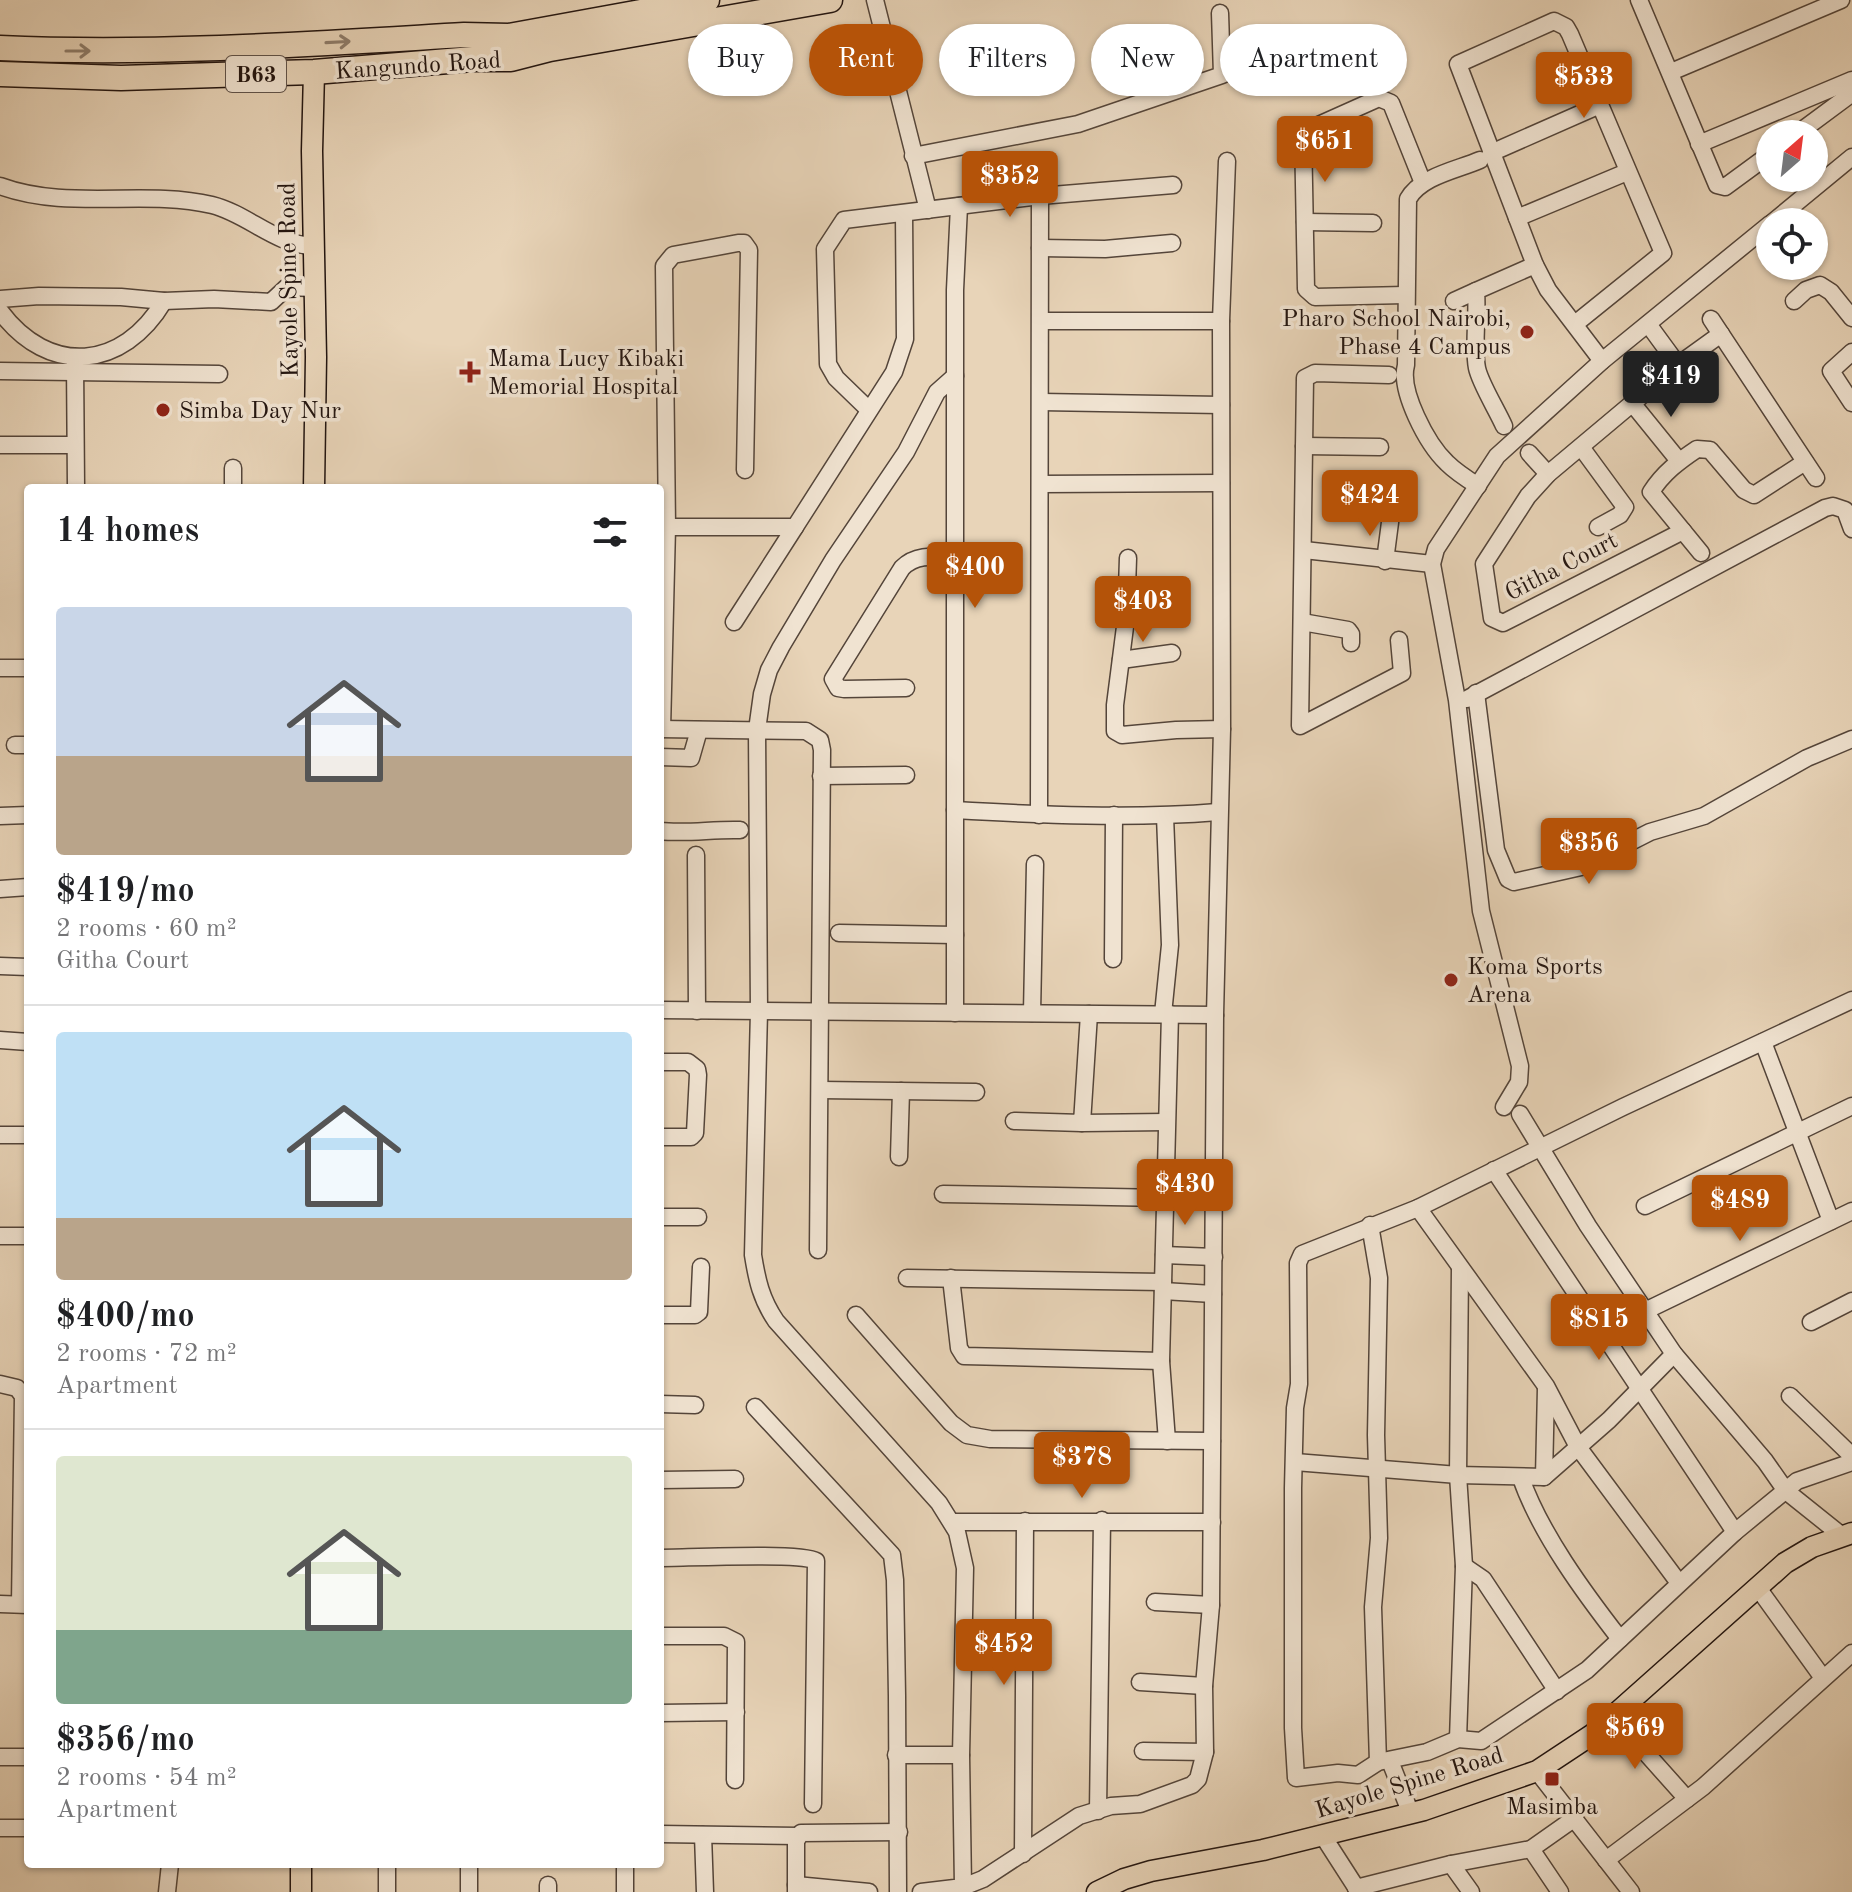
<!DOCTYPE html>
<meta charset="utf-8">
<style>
body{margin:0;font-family:"Old Standard TT",serif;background:#f2f2f2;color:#202124;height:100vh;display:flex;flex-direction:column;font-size:30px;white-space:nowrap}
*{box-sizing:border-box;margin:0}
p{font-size:26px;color:#757577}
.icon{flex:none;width:44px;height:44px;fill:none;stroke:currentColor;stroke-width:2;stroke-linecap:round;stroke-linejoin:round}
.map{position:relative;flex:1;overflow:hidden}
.drawer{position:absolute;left:24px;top:484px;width:640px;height:1384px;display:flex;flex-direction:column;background:#fff;border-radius:8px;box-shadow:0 2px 6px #0004}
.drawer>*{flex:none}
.hud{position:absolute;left:688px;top:24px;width:760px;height:72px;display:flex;gap:16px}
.needle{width:52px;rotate:28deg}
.fabs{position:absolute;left:1756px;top:120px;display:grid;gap:16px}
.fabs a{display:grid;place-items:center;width:72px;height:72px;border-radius:50%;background:#fff;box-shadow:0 2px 6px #0004;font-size:40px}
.price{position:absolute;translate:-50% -68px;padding:0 18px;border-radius:8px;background:#b45309;color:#fff;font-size:26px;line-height:52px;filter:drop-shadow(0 2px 4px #0008)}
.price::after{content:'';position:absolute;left:50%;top:48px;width:24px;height:18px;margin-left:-12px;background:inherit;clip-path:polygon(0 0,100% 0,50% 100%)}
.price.selected{background:#222;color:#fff}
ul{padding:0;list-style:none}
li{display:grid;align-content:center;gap:16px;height:424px;padding:0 32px}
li+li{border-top:2px solid #e0e0e0}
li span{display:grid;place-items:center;height:248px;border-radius:8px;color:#555}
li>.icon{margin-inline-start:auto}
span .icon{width:144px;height:144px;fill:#fffc;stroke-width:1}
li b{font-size:34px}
h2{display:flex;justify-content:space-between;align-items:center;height:96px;padding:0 32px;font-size:34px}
.pill{padding:0 28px;border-radius:36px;background:#fff;box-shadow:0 2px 6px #0004;font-size:28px;line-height:72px}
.pill.selected{background:#b45309;color:#fff}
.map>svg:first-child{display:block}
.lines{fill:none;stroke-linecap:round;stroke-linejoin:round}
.minor-casing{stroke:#54453a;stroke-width:19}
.major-casing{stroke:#231510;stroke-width:23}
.highway-casing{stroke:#231510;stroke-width:27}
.minor{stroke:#f0e3d1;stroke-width:16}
.major{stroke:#e8d4b8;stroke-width:20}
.highway{stroke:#e8d4b8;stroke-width:24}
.oneway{stroke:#8f7e6c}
.poi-dot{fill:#8f2418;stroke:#f0e3d1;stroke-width:3}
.labels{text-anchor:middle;stroke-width:7;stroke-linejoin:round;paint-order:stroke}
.shield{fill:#f0e3d1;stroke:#60534a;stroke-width:2}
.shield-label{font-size:22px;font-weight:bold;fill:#231510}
.street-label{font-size:24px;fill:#231510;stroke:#f0e3d1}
.poi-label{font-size:24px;fill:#231510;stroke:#f0e3d1;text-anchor:start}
</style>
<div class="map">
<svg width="1852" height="1892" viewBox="0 0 1852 1892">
<rect width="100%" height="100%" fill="#e8d4b8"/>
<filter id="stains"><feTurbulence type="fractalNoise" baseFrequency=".0025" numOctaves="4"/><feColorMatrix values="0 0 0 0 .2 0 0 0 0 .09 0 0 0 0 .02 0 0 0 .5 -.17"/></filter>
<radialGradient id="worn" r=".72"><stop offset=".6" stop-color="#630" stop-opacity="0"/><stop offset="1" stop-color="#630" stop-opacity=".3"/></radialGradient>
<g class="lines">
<!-- minor casing -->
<g class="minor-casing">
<g id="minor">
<path d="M 875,0 L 928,210"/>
<path d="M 1639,0 L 1717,185 L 1725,187 L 1770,154"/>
<path d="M 1671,72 L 1841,0"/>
<path d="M 1797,134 L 1847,97 L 1852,90"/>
<path d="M 1699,144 L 1852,80"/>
<path d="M 1491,153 L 1600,105"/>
<path d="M 913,156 L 1078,124 L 1222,75 L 1220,13"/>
<path d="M 0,186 C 68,211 143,189 212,205 C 248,214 275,245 313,246"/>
<path d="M 1517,218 L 1627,172"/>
<path d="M 1305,222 L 1373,223"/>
<path d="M 1773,222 L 1852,157"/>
<path d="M 1040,248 L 1105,249 L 1172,243"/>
<path d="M 1405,295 L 1315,297 L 1306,289 L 1303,132 L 1379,98 L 1391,103 L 1423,183"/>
<path d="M 0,299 L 39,296 L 121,297 L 164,301 L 214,299 L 271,302 L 287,287 L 313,288"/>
<path d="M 1454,301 L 1476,291"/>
<path d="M 1794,301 L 1806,290 L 1820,285 L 1831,292 L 1852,318"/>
<path d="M 0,311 C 49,377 123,370 164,301"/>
<path d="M 1711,319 L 1816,478"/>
<path d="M 1041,321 L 1221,321"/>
<path d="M 1575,324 L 1663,253 L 1570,34 L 1566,27 L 1554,21 L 1458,64 L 1535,265 L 1548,290 L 1602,361"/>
<path d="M 1648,324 L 1678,365"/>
<path d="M 1852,352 L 1831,371 L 1852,403"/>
<path d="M 75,362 L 76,488"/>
<path d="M 0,371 L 219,374"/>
<path d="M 1389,375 L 1315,373 L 1305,378 L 1300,726 L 1402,673 L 1399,640"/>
<path d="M 1041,402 L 1221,405"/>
<path d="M 1632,403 L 1679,461"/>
<path d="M 869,410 L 836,378 L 828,364 L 825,249 L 844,220 L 1040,196 L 1173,185"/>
<path d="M 1504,426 C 1497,410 1480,383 1477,368 C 1473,349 1478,315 1476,291 L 1535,265"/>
<path d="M 0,445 L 75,445"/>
<path d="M 1304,446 L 1380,447"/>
<path d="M 1581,447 L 1625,507 L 1620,515 L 1598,527"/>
<path d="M 1529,453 L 1548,474"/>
<path d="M 233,468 L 233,488"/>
<path d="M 1041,484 L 1221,483"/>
<path d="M 1478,486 C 1467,479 1456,472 1447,463 C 1427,444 1399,391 1406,365 L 1408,199 C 1421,176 1457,170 1480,160"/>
<path d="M 667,527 L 795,527 L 894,372 L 905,339 L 904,214"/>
<path d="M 1683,531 L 1503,623 L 1492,618 L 1484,564 L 1528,496 L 1548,474 L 1678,365 L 1721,334"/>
<path d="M 1304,550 L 1432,564"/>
<path d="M 1701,553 L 1651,492 C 1663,473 1679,461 1697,449 L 1710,450 L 1744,490 L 1754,495 L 1805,462"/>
<path d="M 1128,558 L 1126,619 L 1115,705 L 1115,731 L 1122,735 L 1176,730 L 1222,729"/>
<path d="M 1385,561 L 1392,507"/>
<path d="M 734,622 L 795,527"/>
<path d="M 1302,622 L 1348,630 L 1351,634 L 1351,643"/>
<path d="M 1121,660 L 1172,653"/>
<path d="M 0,668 L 28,668"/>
<path d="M 906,688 L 844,689 L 838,688 L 833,679 L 902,568 C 917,553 936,557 956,558"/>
<path d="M 1476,693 L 1496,850 L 1508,879 L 1514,882 L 1581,867 L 1650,832 L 1704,816 L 1807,758 L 1852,739"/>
<path d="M 1467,699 L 1825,508 L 1833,506 L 1845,510 L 1852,529"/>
<path d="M 660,729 L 806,731 L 820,740 L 822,750 L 818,1250"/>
<path d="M 662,729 L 667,527 L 664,266 L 673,255 L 738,243 L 744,243 L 749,250 L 745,470"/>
<path d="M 15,745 L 28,745"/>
<path d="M 660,757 L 691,758 L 699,730"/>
<path d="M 821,776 L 906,775"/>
<path d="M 955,810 C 1043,815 1131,819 1218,812"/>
<path d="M 1039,815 L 1040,196"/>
<path d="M 0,816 L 28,815"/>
<path d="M 660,831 C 687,834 713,829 740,830"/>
<path d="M 696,855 L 697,1011"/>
<path d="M 0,889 L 28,887"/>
<path d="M 839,933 L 955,935"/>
<path d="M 1113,959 L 1114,815"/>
<path d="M 0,966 L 28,967"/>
<path d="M 1852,1000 L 1623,1107 L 1418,1208 L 1302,1254 L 1298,1263 L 1299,1384 L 1295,1408 L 1293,1488 L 1293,1728 L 1296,1778 L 1338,1773 L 1358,1775 L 1378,1762 L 1427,1752 L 1458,1739 L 1481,1741 L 1587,1670 L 1735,1532 L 1797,1481 L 1852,1462"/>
<path d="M 660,1010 L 1215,1015"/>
<path d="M 955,1013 L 955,290 L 959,206"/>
<path d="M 1032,1013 L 1035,864"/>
<path d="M 1163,1014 L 1170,945 L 1165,816"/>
<path d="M 0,1040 L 28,1042"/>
<path d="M 1763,1042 L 1831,1221"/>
<path d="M 660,1062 L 688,1062 L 697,1069 L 698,1075 L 695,1133 L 691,1137 L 660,1137"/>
<path d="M 820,1090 L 976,1092"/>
<path d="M 1504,1107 L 1519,1082 L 1520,1066 L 1481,911 L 1457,700 L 1432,564 L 1436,549 L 1497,456 L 1602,361 L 1770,224"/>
<path d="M 1520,1114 L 1588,1226 L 1674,1354 L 1765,1461 L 1786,1491 L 1841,1535"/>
<path d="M 1014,1121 L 1082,1123 L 1089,1014"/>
<path d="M 1082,1123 L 1166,1122"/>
<path d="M 0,1135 L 28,1135"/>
<path d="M 899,1157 L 901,1091"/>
<path d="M 1494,1170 L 1735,1532"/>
<path d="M 943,1194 L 1165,1198"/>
<path d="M 1645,1206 L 1852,1106"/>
<path d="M 1418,1208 L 1546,1386 L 1578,1447 L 1679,1583"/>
<path d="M 660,1217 L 698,1217"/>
<path d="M 1370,1225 L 1379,1278 L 1376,1435 L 1379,1538 L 1373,1607 L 1378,1762"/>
<path d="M 0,1236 L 28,1236"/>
<path d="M 1164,1255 L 1214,1257"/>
<path d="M 907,1278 L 1163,1282"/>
<path d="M 951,1278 L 959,1348 L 964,1356 L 1161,1361"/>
<path d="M 1163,1291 L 1213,1294"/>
<path d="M 1645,1311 L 1852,1211"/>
<path d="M 660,1315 L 695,1315 L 699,1312 L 701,1267"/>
<path d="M 856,1315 L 951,1423 L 967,1435 L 990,1439 L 1212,1441"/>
<path d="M 1811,1322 L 1852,1301"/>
<path d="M 0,1384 L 17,1388 L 23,1396 L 20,1604"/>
<path d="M 1790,1396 L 1852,1456"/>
<path d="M 660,1404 L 695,1405"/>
<path d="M 755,1407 L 892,1555 L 895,1580 L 897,1696 L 898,1892"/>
<path d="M 1167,1441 L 1161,1361 L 1170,1014"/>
<path d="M 1295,1462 L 1458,1475 L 1544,1477 L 1609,1420 L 1674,1354"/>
<path d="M 1544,1477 L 1546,1388"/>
<path d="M 1521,1478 C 1540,1533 1585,1594 1620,1639"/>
<path d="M 660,1480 L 735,1479"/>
<path d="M 952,1522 L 1212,1522"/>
<path d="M 660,1558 C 686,1558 801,1552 816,1561 L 813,1804"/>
<path d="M 1464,1566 L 1483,1579 L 1557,1691"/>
<path d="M 1758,1588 L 1823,1678"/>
<path d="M 1155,1602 L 1211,1605"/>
<path d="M 0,1604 L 28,1605"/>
<path d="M 660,1636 L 724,1636 L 736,1642 L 735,1780"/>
<path d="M 1140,1682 L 1204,1686"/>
<path d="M 660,1713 L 736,1712"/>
<path d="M 1613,1716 L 1687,1799"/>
<path d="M 1458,1739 L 1464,1566 L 1458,1475 L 1460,1268"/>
<path d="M 1143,1751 L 1205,1752"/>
<path d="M 896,1755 L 961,1755"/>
<path d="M 0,1757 L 28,1757"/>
<path d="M 1390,1761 L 1411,1814"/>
<path d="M 1537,1771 L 1631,1892"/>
<path d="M 1098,1811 L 1102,1520"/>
<path d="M 0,1828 L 28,1828"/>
<path d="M 660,1834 L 798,1836"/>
<path d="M 703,1835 L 705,1892"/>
<path d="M 1323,1836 L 1359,1892"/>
<path d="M 1531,1849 L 1560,1892"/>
<path d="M 1023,1854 L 1025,1521"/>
<path d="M 1606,1860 L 1703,1787 L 1852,1653"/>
<path d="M 387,1864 L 387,1892"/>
<path d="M 1451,1864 L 1471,1892"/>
<path d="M 796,1885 L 869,1892"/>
<path d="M 1356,1888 L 1451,1864 L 1531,1849 L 1575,1818"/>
<path d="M 167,1892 L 170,1864"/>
<path d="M 469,1892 L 469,1864"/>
<path d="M 548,1892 L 548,1885"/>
<path d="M 625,1892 L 625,1864"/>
<path d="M 796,1892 L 796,1841 L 801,1833 L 899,1832"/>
<path d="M 921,1892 L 963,1887 L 961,1755 L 965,1568 L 957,1532 L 939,1503 L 776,1321 C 761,1299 757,1280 753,1255 L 759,1011 L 757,730 L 762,694 L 769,670 L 781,647 L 833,560 L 906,452 L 937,392 L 955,376"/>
<path d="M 964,1892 L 963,1887 L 983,1879 L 1079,1816 L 1111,1806 L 1140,1804 L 1192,1785 L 1198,1779 L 1205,1752 L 1204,1686 L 1211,1605 L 1215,1015 L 1222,729 L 1221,321 L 1227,161"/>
</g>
</g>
<!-- major casing -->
<g class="major-casing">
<g id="major">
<path d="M 314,488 L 316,357 L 312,151 L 314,72"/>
<path d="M 301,1892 L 301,1864"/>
<path d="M 1097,1892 L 1124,1879 L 1151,1871 L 1263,1850 L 1424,1810 L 1537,1771 L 1593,1734 L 1785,1563 L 1812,1547 L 1852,1533"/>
</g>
</g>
<!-- highway casing -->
<g class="highway-casing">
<g id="highway">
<path d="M 0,48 C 155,55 310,44 464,35 L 509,36 L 707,0"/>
<path d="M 0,74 L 121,78 L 314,72 L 473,59 L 511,59 L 550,49 L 830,0"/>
</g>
</g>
<!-- minor -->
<use href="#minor" class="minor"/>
<!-- major -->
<use href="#major" class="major"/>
<!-- highway -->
<use href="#highway" class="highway"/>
</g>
<!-- one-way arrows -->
<defs><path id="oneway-shaft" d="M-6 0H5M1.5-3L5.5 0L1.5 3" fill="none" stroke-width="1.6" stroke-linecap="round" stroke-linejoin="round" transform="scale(2)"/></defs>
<g class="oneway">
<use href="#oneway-shaft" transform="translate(338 42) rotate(-3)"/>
<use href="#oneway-shaft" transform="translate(78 51)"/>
</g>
<!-- markers -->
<g class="poi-dot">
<circle cx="1527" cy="332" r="8"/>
<path d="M466 360h8v8h8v8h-8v8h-8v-8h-8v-8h8z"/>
<circle cx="163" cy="410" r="8"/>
<circle cx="1451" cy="980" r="8"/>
<rect x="1544" y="1771" width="16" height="16" rx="4"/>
</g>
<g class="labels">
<!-- shield labels -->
<rect class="shield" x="226" y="56" width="60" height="36" rx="6"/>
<g class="shield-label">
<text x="256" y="82">B63</text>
</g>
<!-- street labels -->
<g class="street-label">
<text transform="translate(418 65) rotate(-4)" y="8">Kangundo Road</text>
<text transform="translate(288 280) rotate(-91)" y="8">Kayole Spine Road</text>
<text transform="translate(1561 566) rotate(-27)" y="8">Githa Court</text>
<text transform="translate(1409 1782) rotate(-17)" y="8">Kayole Spine Road</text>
</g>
<!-- poi labels -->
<g class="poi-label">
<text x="1511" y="326" text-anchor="end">Pharo School Nairobi,<tspan x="1511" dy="28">Phase 4 Campus</tspan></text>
<text x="488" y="366">Mama Lucy Kibaki<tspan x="488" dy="28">Memorial Hospital</tspan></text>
<text x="179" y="418">Simba Day Nur</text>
<text x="1467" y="974">Koma Sports<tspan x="1467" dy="28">Arena</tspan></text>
<text x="1552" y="1814" text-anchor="middle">Masimba</text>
</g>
</g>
<rect width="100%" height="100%" filter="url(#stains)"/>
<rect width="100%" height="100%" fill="url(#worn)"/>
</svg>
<div class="fabs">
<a><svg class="needle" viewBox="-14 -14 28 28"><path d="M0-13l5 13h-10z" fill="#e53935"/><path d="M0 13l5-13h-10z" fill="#757577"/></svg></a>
<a><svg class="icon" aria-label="locate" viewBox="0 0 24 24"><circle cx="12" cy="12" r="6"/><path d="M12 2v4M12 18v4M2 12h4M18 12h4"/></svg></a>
</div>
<b class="price" style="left:1584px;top:120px">$533</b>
<b class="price" style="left:1325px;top:184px">$651</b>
<b class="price" style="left:1010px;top:219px">$352</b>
<b class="price selected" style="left:1671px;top:419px">$419</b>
<b class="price" style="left:1370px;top:538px">$424</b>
<b class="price" style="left:975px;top:610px">$400</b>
<b class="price" style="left:1143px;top:644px">$403</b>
<b class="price" style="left:1589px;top:886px">$356</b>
<b class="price" style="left:1185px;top:1227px">$430</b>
<b class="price" style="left:1740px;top:1243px">$489</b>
<b class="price" style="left:1599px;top:1362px">$815</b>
<b class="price" style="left:1082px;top:1500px">$378</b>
<b class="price" style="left:1004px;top:1687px">$452</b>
<b class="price" style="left:1635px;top:1771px">$569</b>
<div class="hud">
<a class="pill">Buy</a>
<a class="pill selected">Rent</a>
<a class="pill">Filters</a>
<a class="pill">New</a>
<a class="pill">Apartment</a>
</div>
<section class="drawer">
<h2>14 homes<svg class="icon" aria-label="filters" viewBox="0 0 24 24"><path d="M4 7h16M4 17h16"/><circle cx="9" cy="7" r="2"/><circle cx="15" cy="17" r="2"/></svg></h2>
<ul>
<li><span style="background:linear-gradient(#c9d6e8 60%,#b9a48a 0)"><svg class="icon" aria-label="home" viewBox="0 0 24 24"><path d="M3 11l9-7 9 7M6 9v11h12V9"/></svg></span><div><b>$419/mo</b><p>2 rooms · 60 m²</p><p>Githa Court</p></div></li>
<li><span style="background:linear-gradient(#bfe0f5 75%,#b9a48a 0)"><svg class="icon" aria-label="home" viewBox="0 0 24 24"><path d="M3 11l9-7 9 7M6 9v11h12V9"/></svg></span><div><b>$400/mo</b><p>2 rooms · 72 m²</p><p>Apartment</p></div></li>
<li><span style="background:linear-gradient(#dfe7d0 70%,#7fa58c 0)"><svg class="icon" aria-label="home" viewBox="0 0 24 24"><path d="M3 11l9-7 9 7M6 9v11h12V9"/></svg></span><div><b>$356/mo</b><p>2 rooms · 54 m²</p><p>Apartment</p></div></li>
</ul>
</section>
</div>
